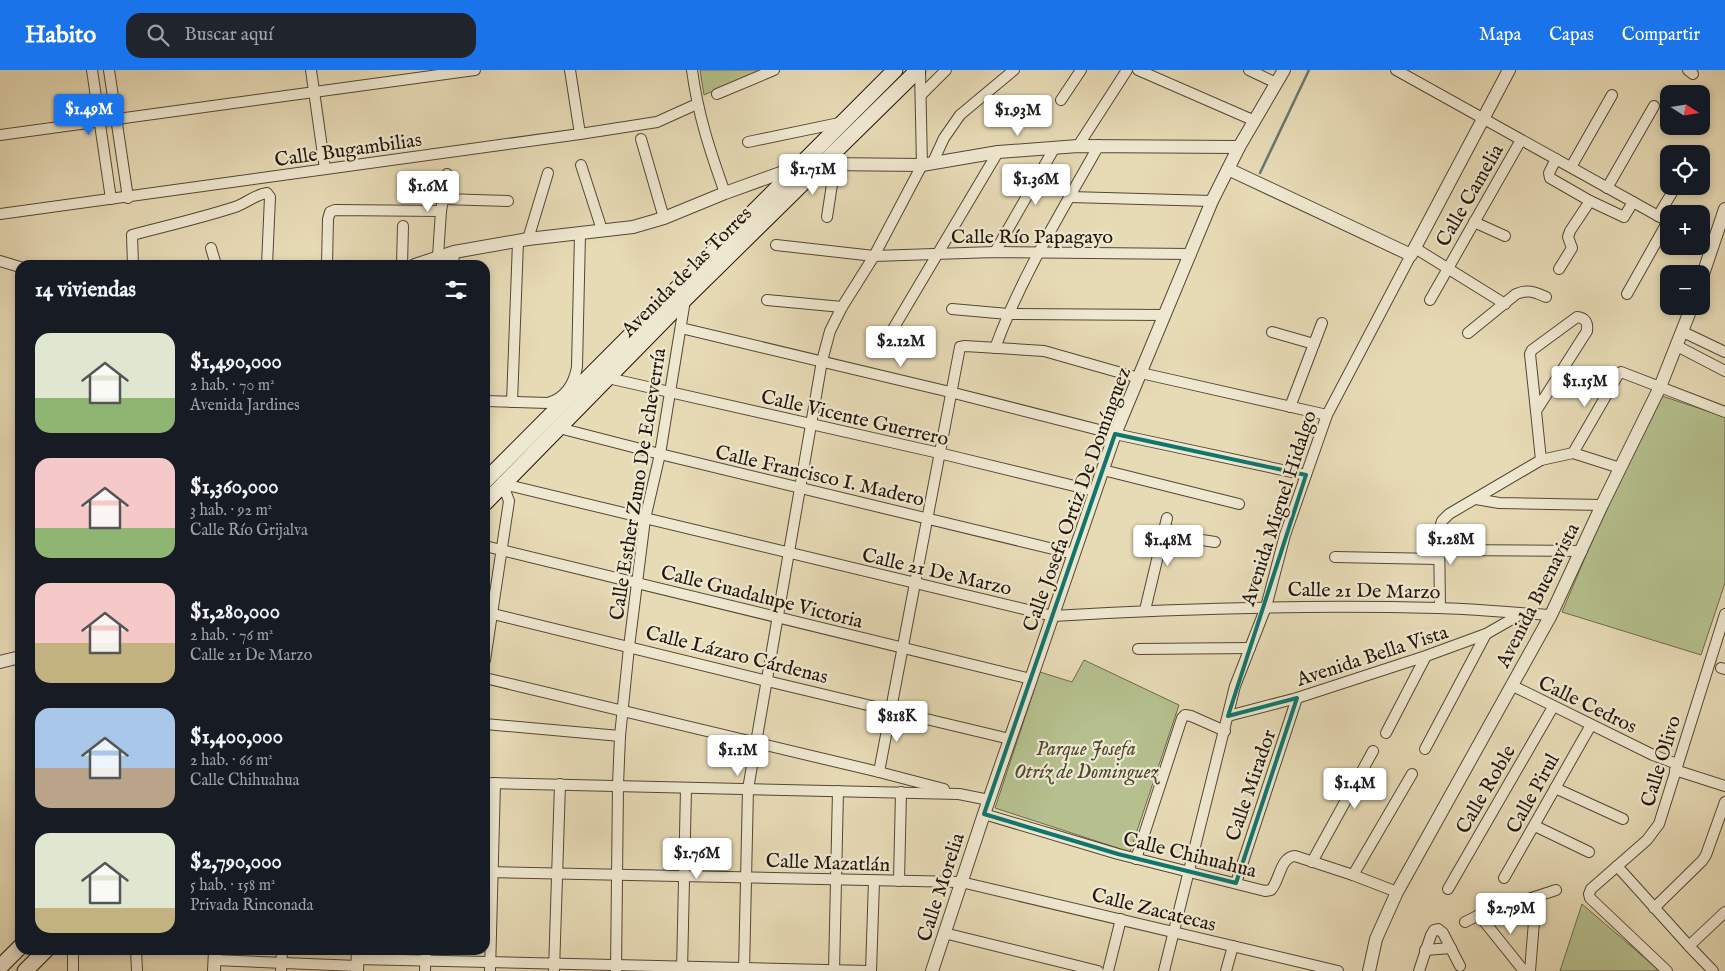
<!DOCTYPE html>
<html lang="es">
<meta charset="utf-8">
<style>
body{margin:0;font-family:"IM FELL English",serif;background:#20242c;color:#f1f3f6;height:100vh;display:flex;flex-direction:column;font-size:19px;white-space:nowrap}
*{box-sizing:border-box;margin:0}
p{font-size:16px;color:#9ea1a6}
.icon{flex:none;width:28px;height:28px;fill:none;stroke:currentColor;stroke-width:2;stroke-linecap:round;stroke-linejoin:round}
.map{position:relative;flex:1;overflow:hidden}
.panel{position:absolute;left:15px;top:190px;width:475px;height:695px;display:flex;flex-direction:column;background:#171b24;border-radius:15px;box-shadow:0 2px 8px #0003}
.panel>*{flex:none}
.needle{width:32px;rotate:102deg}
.buttons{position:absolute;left:1660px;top:15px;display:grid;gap:10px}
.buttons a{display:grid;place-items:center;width:50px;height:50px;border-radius:10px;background:#171b24;box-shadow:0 2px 8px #0003;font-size:25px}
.price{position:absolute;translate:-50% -42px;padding:0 11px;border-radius:5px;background:#fff;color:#222;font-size:16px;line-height:32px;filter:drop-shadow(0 1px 2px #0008)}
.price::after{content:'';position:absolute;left:50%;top:30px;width:15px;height:11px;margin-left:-8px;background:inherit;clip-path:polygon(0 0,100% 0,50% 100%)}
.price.active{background:#1a73e8;color:#fff}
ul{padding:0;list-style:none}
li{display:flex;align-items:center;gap:15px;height:125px;padding:0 20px}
li span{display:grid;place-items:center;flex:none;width:140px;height:100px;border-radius:15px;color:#555}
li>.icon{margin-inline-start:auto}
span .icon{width:60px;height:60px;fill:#fffc;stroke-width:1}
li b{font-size:21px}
h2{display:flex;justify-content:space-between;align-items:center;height:60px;padding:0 20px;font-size:21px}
header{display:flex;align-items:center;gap:30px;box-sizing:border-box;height:70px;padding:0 25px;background:#1a73e8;color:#fff}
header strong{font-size:24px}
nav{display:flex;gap:28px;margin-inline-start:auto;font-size:18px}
.search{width:350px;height:45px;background:#20242c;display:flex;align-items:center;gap:12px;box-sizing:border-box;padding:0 18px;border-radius:15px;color:#9ea1a6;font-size:19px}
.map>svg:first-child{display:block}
.green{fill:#b5c08e;stroke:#6c6b4d}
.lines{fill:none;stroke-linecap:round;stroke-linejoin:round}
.stream{stroke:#687871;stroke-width:2.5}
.minor-casing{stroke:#534736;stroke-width:12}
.tertiary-casing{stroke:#534736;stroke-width:14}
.secondary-casing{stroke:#22160c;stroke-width:17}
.minor{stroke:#efe8d0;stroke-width:10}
.tertiary{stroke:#efe8d0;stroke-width:12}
.secondary{stroke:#efe8d0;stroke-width:15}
.marked{fill:none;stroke:#0f766e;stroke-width:4;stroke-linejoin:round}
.labels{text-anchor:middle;stroke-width:4.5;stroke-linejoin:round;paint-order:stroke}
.street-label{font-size:20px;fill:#22160c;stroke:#efe8d0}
.park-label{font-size:20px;font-style:italic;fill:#4e4933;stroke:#efe8d0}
</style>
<header>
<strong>Habito</strong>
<div class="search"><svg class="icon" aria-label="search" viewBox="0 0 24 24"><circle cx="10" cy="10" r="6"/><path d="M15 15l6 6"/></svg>Buscar aquí</div>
<nav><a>Mapa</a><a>Capas</a><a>Compartir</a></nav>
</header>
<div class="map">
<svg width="1725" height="901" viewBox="0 0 1725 901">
<rect width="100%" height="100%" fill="#e7dbb6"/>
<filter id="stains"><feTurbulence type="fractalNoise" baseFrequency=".004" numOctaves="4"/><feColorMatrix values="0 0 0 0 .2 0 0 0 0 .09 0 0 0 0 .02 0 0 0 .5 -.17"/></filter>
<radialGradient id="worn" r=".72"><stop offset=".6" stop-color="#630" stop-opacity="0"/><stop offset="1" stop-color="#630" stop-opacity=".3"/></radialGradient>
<!-- green -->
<g class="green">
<path d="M 700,0 L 761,0 L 704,25 Z"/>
<path d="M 1662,326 L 1725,347 L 1725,513 L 1701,585 L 1562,542 L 1601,450 Z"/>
<path d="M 1084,590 L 1179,635 L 1130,782 L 995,738 L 1040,602 L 1072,612 Z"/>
<path d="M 1582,834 L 1660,901 L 1560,901 Z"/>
</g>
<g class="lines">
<!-- stream -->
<path class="stream" d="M 1260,103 L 1309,0"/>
<!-- minor casing -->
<g class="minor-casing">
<g id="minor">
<path d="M 92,0 L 111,129"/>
<path d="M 109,0 L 128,128"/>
<path d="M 311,0 L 325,99"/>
<path d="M 570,0 L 580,64"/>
<path d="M 692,0 C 698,45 710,81 725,123"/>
<path d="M 1138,0 L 1255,51"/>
<path d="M 1249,0 L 1276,13"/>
<path d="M 1396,0 L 1669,152"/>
<path d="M 1688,0 L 1693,4"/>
<path d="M 717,24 L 774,0"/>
<path d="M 921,25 L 946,0"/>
<path d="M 1061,30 L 1081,0"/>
<path d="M 0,65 L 475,0"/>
<path d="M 641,69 L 664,148"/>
<path d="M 748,72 L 844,52"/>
<path d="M 1078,76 L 1127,0"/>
<path d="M 1556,89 L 1549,103 L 1550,108 L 1590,131 L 1624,147 L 1633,132"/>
<path d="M 932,94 L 944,68 L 960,45 L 1014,0"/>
<path d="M 581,95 L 602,160"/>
<path d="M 1571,97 L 1612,25"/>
<path d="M 1607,118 L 1654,36"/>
<path d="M 1070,127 L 1212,131"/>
<path d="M 442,129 L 508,131"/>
<path d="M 0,144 L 580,64 L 657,52 L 697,34"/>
<path d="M 1658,146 L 1676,116"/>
<path d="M 827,147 L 835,95"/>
<path d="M 1474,152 L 1505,166"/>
<path d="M 528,169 L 548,103"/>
<path d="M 1701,170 L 1713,177"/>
<path d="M 776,175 L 874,186 L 995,182 L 1191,184"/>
<path d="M 211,178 L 216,195"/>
<path d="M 1415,178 L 1505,234"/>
<path d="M 995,182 L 1055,77"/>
<path d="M 438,186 L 441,141 L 447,104"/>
<path d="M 0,191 L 20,197"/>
<path d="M 133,195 L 132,165 C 166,156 201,148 235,137 C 245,134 256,124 267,123 L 270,127 L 267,195"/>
<path d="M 327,195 L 328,149 L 330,142 L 335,140 L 441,141"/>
<path d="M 402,195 L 403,156"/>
<path d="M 453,195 L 454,182"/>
<path d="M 1559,199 L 1572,178 L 1568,167 L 1570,161 L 1590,131"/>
<path d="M 1627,224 L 1668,151"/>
<path d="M 767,230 L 842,237"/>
<path d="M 1430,230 L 1521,70"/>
<path d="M 952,239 L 1008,244 L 1165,245"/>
<path d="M 681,258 L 950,322 L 1115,364 L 1306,405"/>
<path d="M 893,259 L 998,82"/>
<path d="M 1272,262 L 1314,274"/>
<path d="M 1683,262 L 1725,282"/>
<path d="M 1468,263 L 1516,224 C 1528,219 1534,222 1546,227"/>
<path d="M 1677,276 L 1725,301"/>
<path d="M 995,278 C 1021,207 1062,141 1099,75"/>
<path d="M 1141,303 L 1327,345"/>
<path d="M 608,308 L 939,383 L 1095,421"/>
<path d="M 485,331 L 548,333 C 565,328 574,314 577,297 L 580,164"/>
<path d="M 512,332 L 518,172"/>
<path d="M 1290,337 L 1322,253"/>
<path d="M 1536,341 L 1530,284 L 1532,280 L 1577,247 C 1586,248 1588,253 1587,261 L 1536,341 L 1541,390"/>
<path d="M 559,358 L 660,384 L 1074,484"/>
<path d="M 1573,383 L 1618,305 L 1621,302 L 1725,342"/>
<path d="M 1103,400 L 1239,434"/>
<path d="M 503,414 L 1053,546 C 1181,538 1309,535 1438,538 C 1476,539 1514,543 1551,545"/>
<path d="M 1476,429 L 1499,433 L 1602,435"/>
<path d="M 1163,464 L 1215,472"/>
<path d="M 485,476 L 1031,609"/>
<path d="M 1438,480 L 1582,481"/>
<path d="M 1335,487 L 1438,489"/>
<path d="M 1440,538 L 1439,461 L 1442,451 L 1449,444 L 1541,390 L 1573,383 L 1620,398"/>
<path d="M 1145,540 L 1167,448"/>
<path d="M 485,542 L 767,611 L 1010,669"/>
<path d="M 1138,579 L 1250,578"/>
<path d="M 485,590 L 509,431 L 502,412"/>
<path d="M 1721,598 L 1725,599"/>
<path d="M 485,608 L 879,702 L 944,719"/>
<path d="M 1513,616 L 1653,685 L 1677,694"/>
<path d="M 1228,646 L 1297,628 L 1426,586 L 1486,564 L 1521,544"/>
<path d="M 485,654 L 620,666"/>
<path d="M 1386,663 L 1426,586"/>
<path d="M 1425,679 L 1486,564"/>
<path d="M 1675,700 L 1725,716"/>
<path d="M 879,702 L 960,277 L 965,276 L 1044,281 L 1139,308"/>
<path d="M 485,713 L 959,724 L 989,730"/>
<path d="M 1555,718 L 1623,749"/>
<path d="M 984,744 L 1118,784 L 1265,821 L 1271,820 C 1280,810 1280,787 1295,786 L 1353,805 L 1397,822"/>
<path d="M 1535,756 L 1589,782"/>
<path d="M 1136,789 L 1182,648 L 1185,645 L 1191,646 L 1225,661"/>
<path d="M 1312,792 L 1373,681"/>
<path d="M 1617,796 L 1689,876 L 1713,901"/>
<path d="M 485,802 L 961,812 L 1338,901"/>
<path d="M 1353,805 L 1412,704"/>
<path d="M 1504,808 L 1591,655"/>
<path d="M 899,811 L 901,722"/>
<path d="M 1236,813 L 1297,628"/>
<path d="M 1448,819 L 1553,637"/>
<path d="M 1654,838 L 1702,791 L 1706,785 L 1725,732"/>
<path d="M 1479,845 L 1524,901"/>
<path d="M 1465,852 L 1479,845 L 1556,820"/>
<path d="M 944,863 L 1098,901"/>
<path d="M 1689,876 L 1725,842"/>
<path d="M 136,880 L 137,901"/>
<path d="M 1425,880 L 1451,878"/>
<path d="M 357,889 L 868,901"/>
<path d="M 215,890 L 357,896"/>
<path d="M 73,901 L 73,880"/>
<path d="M 281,901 L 282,880"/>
<path d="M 425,901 L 426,880"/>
<path d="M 490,901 L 495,713"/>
<path d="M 554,901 L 560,714"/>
<path d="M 616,901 L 618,715 L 620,666 L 629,577 L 645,449 L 660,384 L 685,230"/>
<path d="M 682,901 L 686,718"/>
<path d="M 744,901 L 748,719 L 822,291 L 830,261 L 842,237 L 874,186 L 922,95 L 920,0"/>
<path d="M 834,901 L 838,721"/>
<path d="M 871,901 L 874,811"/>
<path d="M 1108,901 L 1121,849"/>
<path d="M 1164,901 L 1235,616 L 1266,537 L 1285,465 L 1327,345 L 1411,185"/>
<path d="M 1226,901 L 1233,876"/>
<path d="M 1419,901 L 1431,865 L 1434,860 L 1438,859 L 1443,863 L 1460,896"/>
<path d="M 1530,901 L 1536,827"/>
<path d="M 1667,901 L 1590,828 L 1589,824 L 1591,819 L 1647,770 L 1659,754 L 1725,544"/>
</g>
</g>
<!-- tertiary casing -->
<g class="tertiary-casing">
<g id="tertiary">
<path d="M 1228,99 L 1411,185 L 1509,0"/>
<path d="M 415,195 L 454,182 L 528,169 L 633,157 L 664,148 L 725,123 L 800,96 L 824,94 L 922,95 L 998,82 L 1078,76 L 1239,77"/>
<path d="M 1701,210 L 1725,139"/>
<path d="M 0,592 L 20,587"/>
<path d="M 214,901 L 215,880"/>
<path d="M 357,901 L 358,880"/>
<path d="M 932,901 L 984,744 L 1031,609 L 1115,364 L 1212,131 L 1239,77 L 1284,0"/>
<path d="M 1369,901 L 1376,869 L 1397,822 L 1551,545 L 1602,435 L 1660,317 L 1692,236"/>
</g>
</g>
<!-- secondary casing -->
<g class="secondary-casing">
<g id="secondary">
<path d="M 485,411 L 895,0"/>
<path d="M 485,433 L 685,229 L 918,0"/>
<path d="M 0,897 L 20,877"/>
<path d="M 25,901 L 46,880"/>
</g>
</g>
<!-- minor -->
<use href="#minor" class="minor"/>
<!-- tertiary -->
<use href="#tertiary" class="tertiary"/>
<!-- secondary -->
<use href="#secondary" class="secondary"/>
</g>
<!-- marked area -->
<path class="marked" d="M 1115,364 L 1306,405 L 1228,646 L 1297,628 L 1236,813 L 1118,784 L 984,744 Z"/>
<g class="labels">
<!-- street labels -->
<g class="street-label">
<text transform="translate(348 79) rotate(-8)" y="7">Calle Bugambilias</text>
<text transform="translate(1469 125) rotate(-60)" y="7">Calle Camelia</text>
<text x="1032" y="173">Calle Río Papagayo</text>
<text transform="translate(686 201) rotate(-45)" y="7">Avenida de las Torres</text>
<text transform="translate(855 347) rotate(13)" y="7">Calle Vicente Guerrero</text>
<text transform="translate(820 405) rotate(13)" y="7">Calle Francisco I. Madero</text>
<text transform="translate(637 414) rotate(-81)" y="7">Calle Esther Zuno De Echeverría</text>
<text transform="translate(1076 429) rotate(-70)" y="7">Calle Josefa Ortiz De Domínguez</text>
<text transform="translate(1278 438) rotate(-72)" y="7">Avenida Miguel Hidalgo</text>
<text transform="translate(937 501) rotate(13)" y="7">Calle 21 De Marzo</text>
<text transform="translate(1364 520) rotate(1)" y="7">Calle 21 De Marzo</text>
<text transform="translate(1537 525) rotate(-63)" y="7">Avenida Buenavista</text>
<text transform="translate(762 526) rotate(14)" y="7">Calle Guadalupe Victoria</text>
<text transform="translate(737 584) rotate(14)" y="7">Calle Lázaro Cárdenas</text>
<text transform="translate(1372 585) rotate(-18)" y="7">Avenida Bella Vista</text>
<text transform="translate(1588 634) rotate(26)" y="7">Calle Cedros</text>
<text transform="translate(1660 691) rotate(-73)" y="7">Calle Olivo</text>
<text transform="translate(1250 715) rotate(-71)" y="7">Calle Mirador</text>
<text transform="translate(1485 719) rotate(-60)" y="7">Calle Roble</text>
<text transform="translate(1532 723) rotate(-61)" y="7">Calle Pirul</text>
<text transform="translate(1190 784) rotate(14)" y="7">Calle Chihuahua</text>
<text transform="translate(828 792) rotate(2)" y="7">Calle Mazatlán</text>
<text transform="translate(940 817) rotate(-72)" y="7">Calle Morelia</text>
<text transform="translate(1154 839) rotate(14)" y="7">Calle Zacatecas</text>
</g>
<!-- park labels -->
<g class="park-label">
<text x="1086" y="685">Parque Josefa<tspan x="1086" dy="23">Otríz de Dominguez</tspan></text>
</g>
</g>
<rect width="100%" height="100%" filter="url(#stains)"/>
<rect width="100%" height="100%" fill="url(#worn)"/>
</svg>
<div class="buttons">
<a><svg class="needle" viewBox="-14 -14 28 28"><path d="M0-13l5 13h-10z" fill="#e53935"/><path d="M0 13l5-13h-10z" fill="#9ea1a6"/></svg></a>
<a><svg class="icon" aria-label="locate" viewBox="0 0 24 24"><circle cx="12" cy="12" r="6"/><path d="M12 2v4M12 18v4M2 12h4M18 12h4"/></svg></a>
<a>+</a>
<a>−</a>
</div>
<b class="price active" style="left:89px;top:66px">$1.49M</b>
<b class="price" style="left:1018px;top:67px">$1.93M</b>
<b class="price" style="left:813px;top:126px">$1.71M</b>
<b class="price" style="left:1036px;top:136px">$1.36M</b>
<b class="price" style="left:428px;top:143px">$1.6M</b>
<b class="price" style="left:901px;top:298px">$2.12M</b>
<b class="price" style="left:1585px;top:338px">$1.15M</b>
<b class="price" style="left:1451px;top:496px">$1.28M</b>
<b class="price" style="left:1168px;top:497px">$1.48M</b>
<b class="price" style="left:897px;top:673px">$818K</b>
<b class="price" style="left:738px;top:707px">$1.1M</b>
<b class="price" style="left:1355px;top:740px">$1.4M</b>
<b class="price" style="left:697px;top:810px">$1.76M</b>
<b class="price" style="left:1511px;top:865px">$2.79M</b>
<section class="panel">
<h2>14 viviendas<svg class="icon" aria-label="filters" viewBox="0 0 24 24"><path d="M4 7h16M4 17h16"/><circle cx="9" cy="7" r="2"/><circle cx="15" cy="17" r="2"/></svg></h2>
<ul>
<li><span style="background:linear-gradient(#dfe7d0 65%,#8fb573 0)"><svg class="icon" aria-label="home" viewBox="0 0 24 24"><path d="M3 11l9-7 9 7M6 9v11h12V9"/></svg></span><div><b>$1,490,000</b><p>2 hab. · 70 m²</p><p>Avenida Jardines</p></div></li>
<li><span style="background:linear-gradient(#f6c9c9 70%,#8fb573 0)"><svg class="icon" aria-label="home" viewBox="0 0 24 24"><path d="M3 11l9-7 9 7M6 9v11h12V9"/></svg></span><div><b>$1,360,000</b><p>3 hab. · 92 m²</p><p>Calle Río Grijalva</p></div></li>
<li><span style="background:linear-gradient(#f6c9c9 60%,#c2b280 0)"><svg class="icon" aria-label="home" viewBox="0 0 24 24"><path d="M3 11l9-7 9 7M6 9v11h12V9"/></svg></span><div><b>$1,280,000</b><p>2 hab. · 76 m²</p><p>Calle 21 De Marzo</p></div></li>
<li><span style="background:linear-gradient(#a9c7e8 60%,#b9a48a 0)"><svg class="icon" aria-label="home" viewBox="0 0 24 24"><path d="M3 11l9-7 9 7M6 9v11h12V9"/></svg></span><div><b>$1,400,000</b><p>2 hab. · 66 m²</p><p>Calle Chihuahua</p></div></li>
<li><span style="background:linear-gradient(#dfe7d0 75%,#c2b280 0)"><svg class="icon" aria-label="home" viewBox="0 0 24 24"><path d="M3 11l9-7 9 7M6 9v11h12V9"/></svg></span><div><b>$2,790,000</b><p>5 hab. · 158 m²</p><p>Privada Rinconada</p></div></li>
</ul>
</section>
</div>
